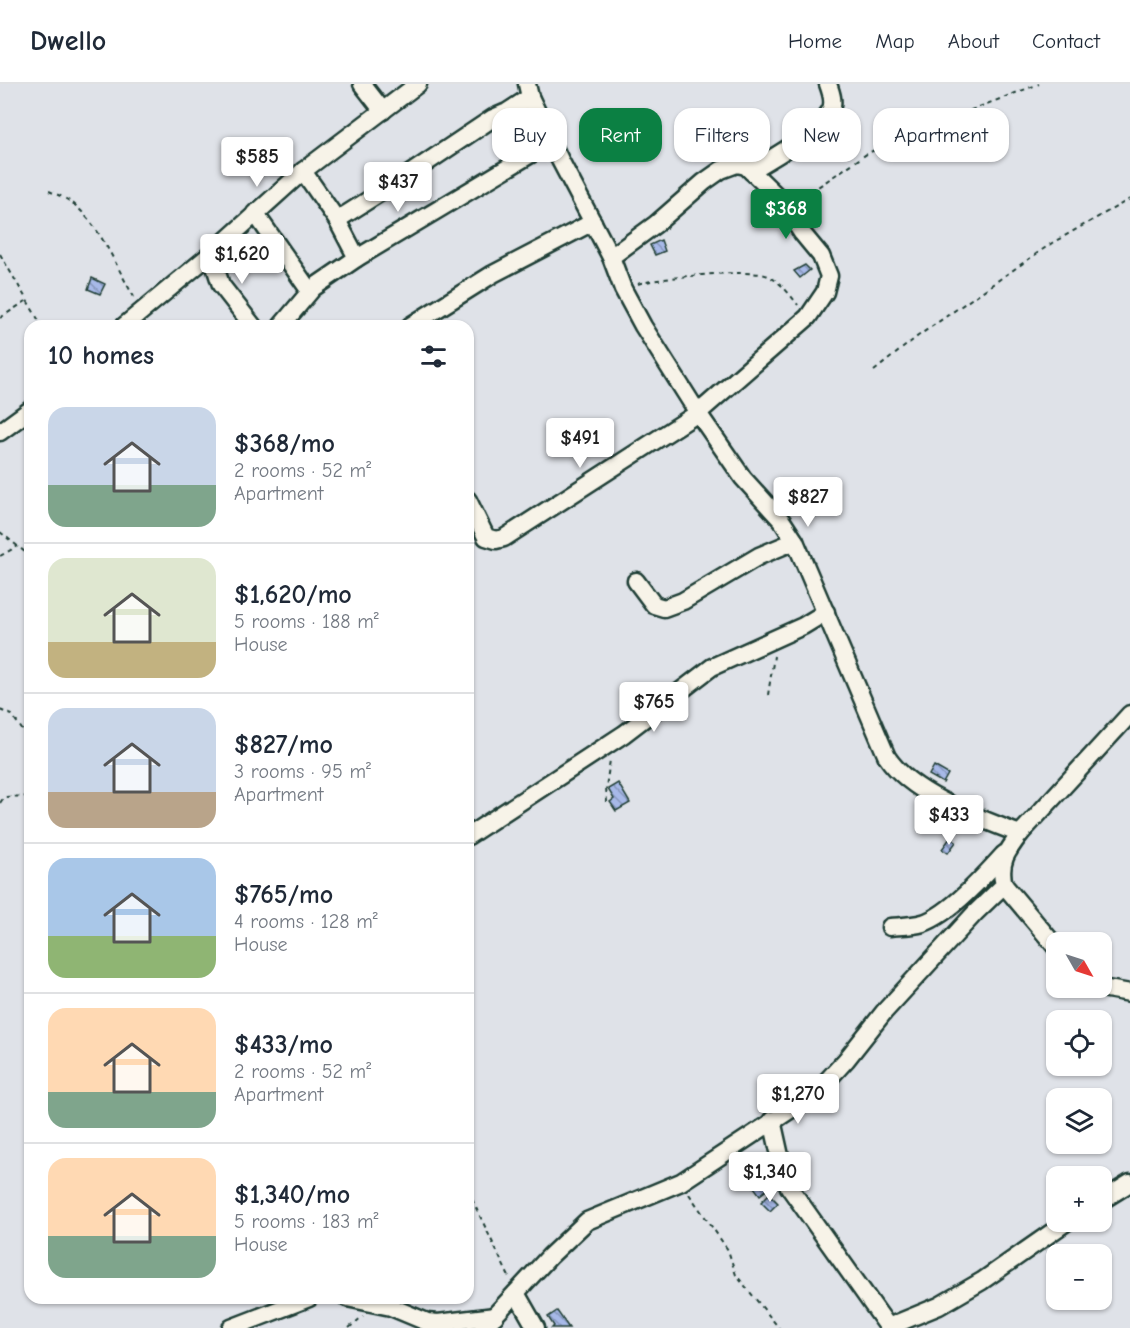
<!DOCTYPE html>
<meta charset="utf-8">
<style>
body{margin:0;font-family:"Comic Neue",sans-serif;background:#f2f2f3;color:#1f2937;height:100vh;display:flex;flex-direction:column;font-size:22px;white-space:nowrap}
*{box-sizing:border-box;margin:0}
p{font-size:20px;color:#747a83}
.icon{flex:none;width:33px;height:33px;fill:none;stroke:currentColor;stroke-width:2;stroke-linecap:round;stroke-linejoin:round}
.map{position:relative;flex:1;overflow:hidden}
.side{position:absolute;left:24px;top:236px;width:450px;height:984px;display:flex;flex-direction:column;background:#fff;border-radius:18px;box-shadow:0 2px 4px #0004}
.side>*{flex:none}
.top-card{position:absolute;left:492px;top:24px;width:548px;height:54px;display:flex;gap:12px}
.needle{width:39px;rotate:129deg}
.controls{position:absolute;left:1046px;top:848px;display:grid;gap:12px}
.controls a{display:grid;place-items:center;width:66px;height:66px;border-radius:12px;background:#fff;box-shadow:0 2px 4px #0004;font-size:30px}
.price{position:absolute;translate:-50% -51px;padding:0 14px;border-radius:6px;background:#fff;color:#222;font-size:20px;line-height:39px;filter:drop-shadow(0 2px 3px #0008)}
.price::after{content:'';position:absolute;left:50%;top:36px;width:18px;height:14px;margin-left:-9px;background:inherit;clip-path:polygon(0 0,100% 0,50% 100%)}
.price.active{background:#0b8043;color:#fff}
ul{padding:0;list-style:none}
li{display:flex;align-items:center;gap:18px;height:150px;padding:0 24px}
li+li{border-top:2px solid #e0e1e3}
li span{display:grid;place-items:center;flex:none;width:168px;height:120px;border-radius:18px;color:#555}
li>.icon{margin-inline-start:auto}
span .icon{width:72px;height:72px;fill:#fffc;stroke-width:1}
li b{font-size:26px}
h2{display:flex;justify-content:space-between;align-items:center;height:72px;padding:0 24px;font-size:26px}
.pill{padding:0 21px;border-radius:18px;background:#fff;box-shadow:0 2px 4px #0004;font-size:21px;line-height:54px}
.pill.active{background:#0b8043;color:#fff}
header{display:flex;align-items:center;gap:36px;box-sizing:border-box;height:84px;padding:0 30px;background:#fff;border-bottom:2px solid #e0e1e3}
header strong{font-size:28px}
nav{display:flex;gap:33px;margin-inline-start:auto;font-size:21px}
.map>svg:first-child{display:block}
.building{fill:url(#building-back-hatch);stroke:#1f3d34;stroke-width:1.5}
.lines{fill:none;stroke-linecap:round;stroke-linejoin:round}
.minor-casing{stroke:#1f3d34;stroke-width:21}
.path{stroke:#1f3d34;stroke-width:2;stroke-dasharray:4.5 4.5;stroke-linecap:butt}
.minor{stroke:#f7f3e8;stroke-width:16}
</style>
<header>
<strong>Dwello</strong>
<nav><a>Home</a><a>Map</a><a>About</a><a>Contact</a></nav>
</header>
<div class="map">
<svg width="1130" height="1244" viewBox="0 0 1130 1244">
<defs>
<pattern id="building-back-hatch" width="6" height="6" patternUnits="userSpaceOnUse" patternTransform="scale(1.5)"><rect width="6" height="6" fill="#a7b9e8"/><path d="M-1 5l2 2M0 0l6 6M5-1l2 2" fill="none" stroke="#8798bd"/></pattern>
</defs>
<rect width="100%" height="100%" fill="#dfe2e8"/>
<filter id="ink" filterUnits="userSpaceOnUse"><feTurbulence type="fractalNoise" baseFrequency=".0167" numOctaves="2"/><feDisplacementMap in="SourceGraphic" scale="12" xChannelSelector="R" yChannelSelector="G"/><feConvolveMatrix kernelMatrix="1 2 1 2 8 2 1 2 1" color-interpolation-filters="sRGB"/></filter>
<g filter="url(#ink)">
<!-- building -->
<g class="building">
<path d="M 661,156 L 665,167 L 655,171 L 650,161 Z"/>
<path d="M 805,181 L 810,186 L 800,194 L 794,187 Z"/>
<path d="M 92,194 L 105,200 L 100,210 L 88,205 Z"/>
<path d="M 934,682 L 948,690 L 943,699 L 929,691 Z"/>
<path d="M 618,699 L 630,719 L 616,727 L 610,718 L 614,715 L 608,705 Z"/>
<path d="M 950,754 L 956,758 L 948,769 L 942,765 Z"/>
<path d="M 765,1071 L 769,1077 L 758,1086 L 753,1080 Z"/>
<path d="M 755,1088 L 764,1101 L 767,1098 L 770,1103 L 760,1111 L 747,1094 Z"/>
<path d="M 769,1110 L 778,1119 L 770,1127 L 761,1118 Z"/>
<path d="M 557,1227 L 569,1244 L 552,1244 L 554,1242 L 548,1233 Z"/>
</g>
<g class="lines">
<!-- minor casing -->
<g class="minor-casing">
<g id="minor">
<path d="M 362,0 L 383,27"/>
<path d="M 527,0 L 530,13 L 560,76 L 611,173 L 623,205 L 643,242 L 698,329 L 743,394 L 782,437 L 795,457 L 887,673 C 912,711 979,734 1020,750 L 1130,630"/>
<path d="M 303,87 L 337,136 L 357,174"/>
<path d="M 751,87 C 774,72 816,51 830,27 C 835,19 831,8 828,0"/>
<path d="M 255,129 L 309,206"/>
<path d="M 337,136 L 408,91 L 493,34 L 507,28 L 530,13"/>
<path d="M 211,170 L 221,201 L 253,242"/>
<path d="M 124,242 L 211,170 L 303,87 L 418,0"/>
<path d="M 281,242 L 313,204 L 357,174 L 551,58"/>
<path d="M 410,242 L 493,190 L 593,138"/>
<path d="M 0,348 L 30,326"/>
<path d="M 468,416 L 486,453 L 496,456 L 504,454 L 698,329 L 808,233 L 825,208 L 829,192 L 821,172 L 802,149 L 779,114 L 746,82 L 737,80 L 721,86 L 704,98 L 656,140 L 611,173"/>
<path d="M 636,497 L 654,521 L 664,524 L 683,517 L 759,472 L 795,457"/>
<path d="M 468,752 L 624,650 L 712,583 L 803,542 L 826,528"/>
<path d="M 1004,801 L 1056,863"/>
<path d="M 890,843 C 901,842 912,842 923,839 C 950,830 985,791 1004,770"/>
<path d="M 1096,903 L 1130,909"/>
<path d="M 772,1036 L 784,1090 L 789,1103 L 889,1244"/>
<path d="M 1101,1117 L 1130,1099"/>
<path d="M 516,1209 L 536,1244"/>
<path d="M 347,1214 L 391,1223 L 427,1238 L 438,1239 L 495,1232"/>
<path d="M 888,1243 L 939,1222 L 982,1197 L 1068,1137"/>
<path d="M 231,1244 L 309,1214"/>
<path d="M 483,1244 L 550,1172 L 587,1137 L 681,1098 L 802,1018 L 824,1000 L 846,976 L 884,928 L 975,829 L 1004,801 C 998,779 1007,767 1020,750"/>
</g>
</g>
<!-- path -->
<g class="path">
<path d="M 49,107 C 58,111 69,115 77,123 C 102,146 117,184 134,213"/>
<path d="M 794,112 L 806,111 L 868,69 L 937,39 L 1039,0"/>
<path d="M 0,170 L 42,242"/>
<path d="M 638,200 C 656,194 753,184 768,192 C 781,198 790,211 798,221"/>
<path d="M 0,234 L 26,217"/>
<path d="M 874,287 L 918,252 L 1052,159 L 1130,115"/>
<path d="M 0,448 L 30,472"/>
<path d="M 0,472 L 18,462"/>
<path d="M 30,514 L 24,527 L 30,540"/>
<path d="M 768,611 L 774,572"/>
<path d="M 0,626 L 12,631 L 30,657"/>
<path d="M 607,718 L 606,703 L 610,676"/>
<path d="M 0,719 L 4,713 L 30,712"/>
<path d="M 468,1107 L 510,1195"/>
<path d="M 689,1110 L 728,1166 L 736,1191 L 779,1244"/>
<path d="M 349,1244 L 363,1232"/>
</g>
<!-- minor -->
<use href="#minor" class="minor"/>
</g>
</g>
</svg>
<div class="controls">
<a><svg class="needle" viewBox="-14 -14 28 28"><path d="M0-13l5 13h-10z" fill="#e53935"/><path d="M0 13l5-13h-10z" fill="#747a83"/></svg></a>
<a><svg class="icon" aria-label="locate" viewBox="0 0 24 24"><circle cx="12" cy="12" r="6"/><path d="M12 2v4M12 18v4M2 12h4M18 12h4"/></svg></a>
<a><svg class="icon" aria-label="layers" viewBox="0 0 24 24"><path d="M12 4l9 5-9 5-9-5zM3 14l9 5 9-5"/></svg></a>
<a>+</a>
<a>−</a>
</div>
<b class="price" style="left:257px;top:104px">$585</b>
<b class="price" style="left:398px;top:129px">$437</b>
<b class="price active" style="left:786px;top:156px">$368</b>
<b class="price" style="left:242px;top:201px">$1,620</b>
<b class="price" style="left:580px;top:385px">$491</b>
<b class="price" style="left:808px;top:444px">$827</b>
<b class="price" style="left:654px;top:649px">$765</b>
<b class="price" style="left:949px;top:762px">$433</b>
<b class="price" style="left:798px;top:1041px">$1,270</b>
<b class="price" style="left:770px;top:1119px">$1,340</b>
<div class="top-card">
<a class="pill">Buy</a>
<a class="pill active">Rent</a>
<a class="pill">Filters</a>
<a class="pill">New</a>
<a class="pill">Apartment</a>
</div>
<section class="side">
<h2>10 homes<svg class="icon" aria-label="filters" viewBox="0 0 24 24"><path d="M4 7h16M4 17h16"/><circle cx="9" cy="7" r="2"/><circle cx="15" cy="17" r="2"/></svg></h2>
<ul>
<li><span style="background:linear-gradient(#c9d6e8 65%,#7fa58c 0)"><svg class="icon" aria-label="home" viewBox="0 0 24 24"><path d="M3 11l9-7 9 7M6 9v11h12V9"/></svg></span><div><b>$368/mo</b><p>2 rooms · 52 m²</p><p>Apartment</p></div></li>
<li><span style="background:linear-gradient(#dfe7d0 70%,#c2b280 0)"><svg class="icon" aria-label="home" viewBox="0 0 24 24"><path d="M3 11l9-7 9 7M6 9v11h12V9"/></svg></span><div><b>$1,620/mo</b><p>5 rooms · 188 m²</p><p>House</p></div></li>
<li><span style="background:linear-gradient(#c9d6e8 70%,#b9a48a 0)"><svg class="icon" aria-label="home" viewBox="0 0 24 24"><path d="M3 11l9-7 9 7M6 9v11h12V9"/></svg></span><div><b>$827/mo</b><p>3 rooms · 95 m²</p><p>Apartment</p></div></li>
<li><span style="background:linear-gradient(#a9c7e8 65%,#8fb573 0)"><svg class="icon" aria-label="home" viewBox="0 0 24 24"><path d="M3 11l9-7 9 7M6 9v11h12V9"/></svg></span><div><b>$765/mo</b><p>4 rooms · 128 m²</p><p>House</p></div></li>
<li><span style="background:linear-gradient(#ffd9b3 70%,#7fa58c 0)"><svg class="icon" aria-label="home" viewBox="0 0 24 24"><path d="M3 11l9-7 9 7M6 9v11h12V9"/></svg></span><div><b>$433/mo</b><p>2 rooms · 52 m²</p><p>Apartment</p></div></li>
<li><span style="background:linear-gradient(#ffd9b3 65%,#7fa58c 0)"><svg class="icon" aria-label="home" viewBox="0 0 24 24"><path d="M3 11l9-7 9 7M6 9v11h12V9"/></svg></span><div><b>$1,340/mo</b><p>5 rooms · 183 m²</p><p>House</p></div></li>
</ul>
</section>
</div>
